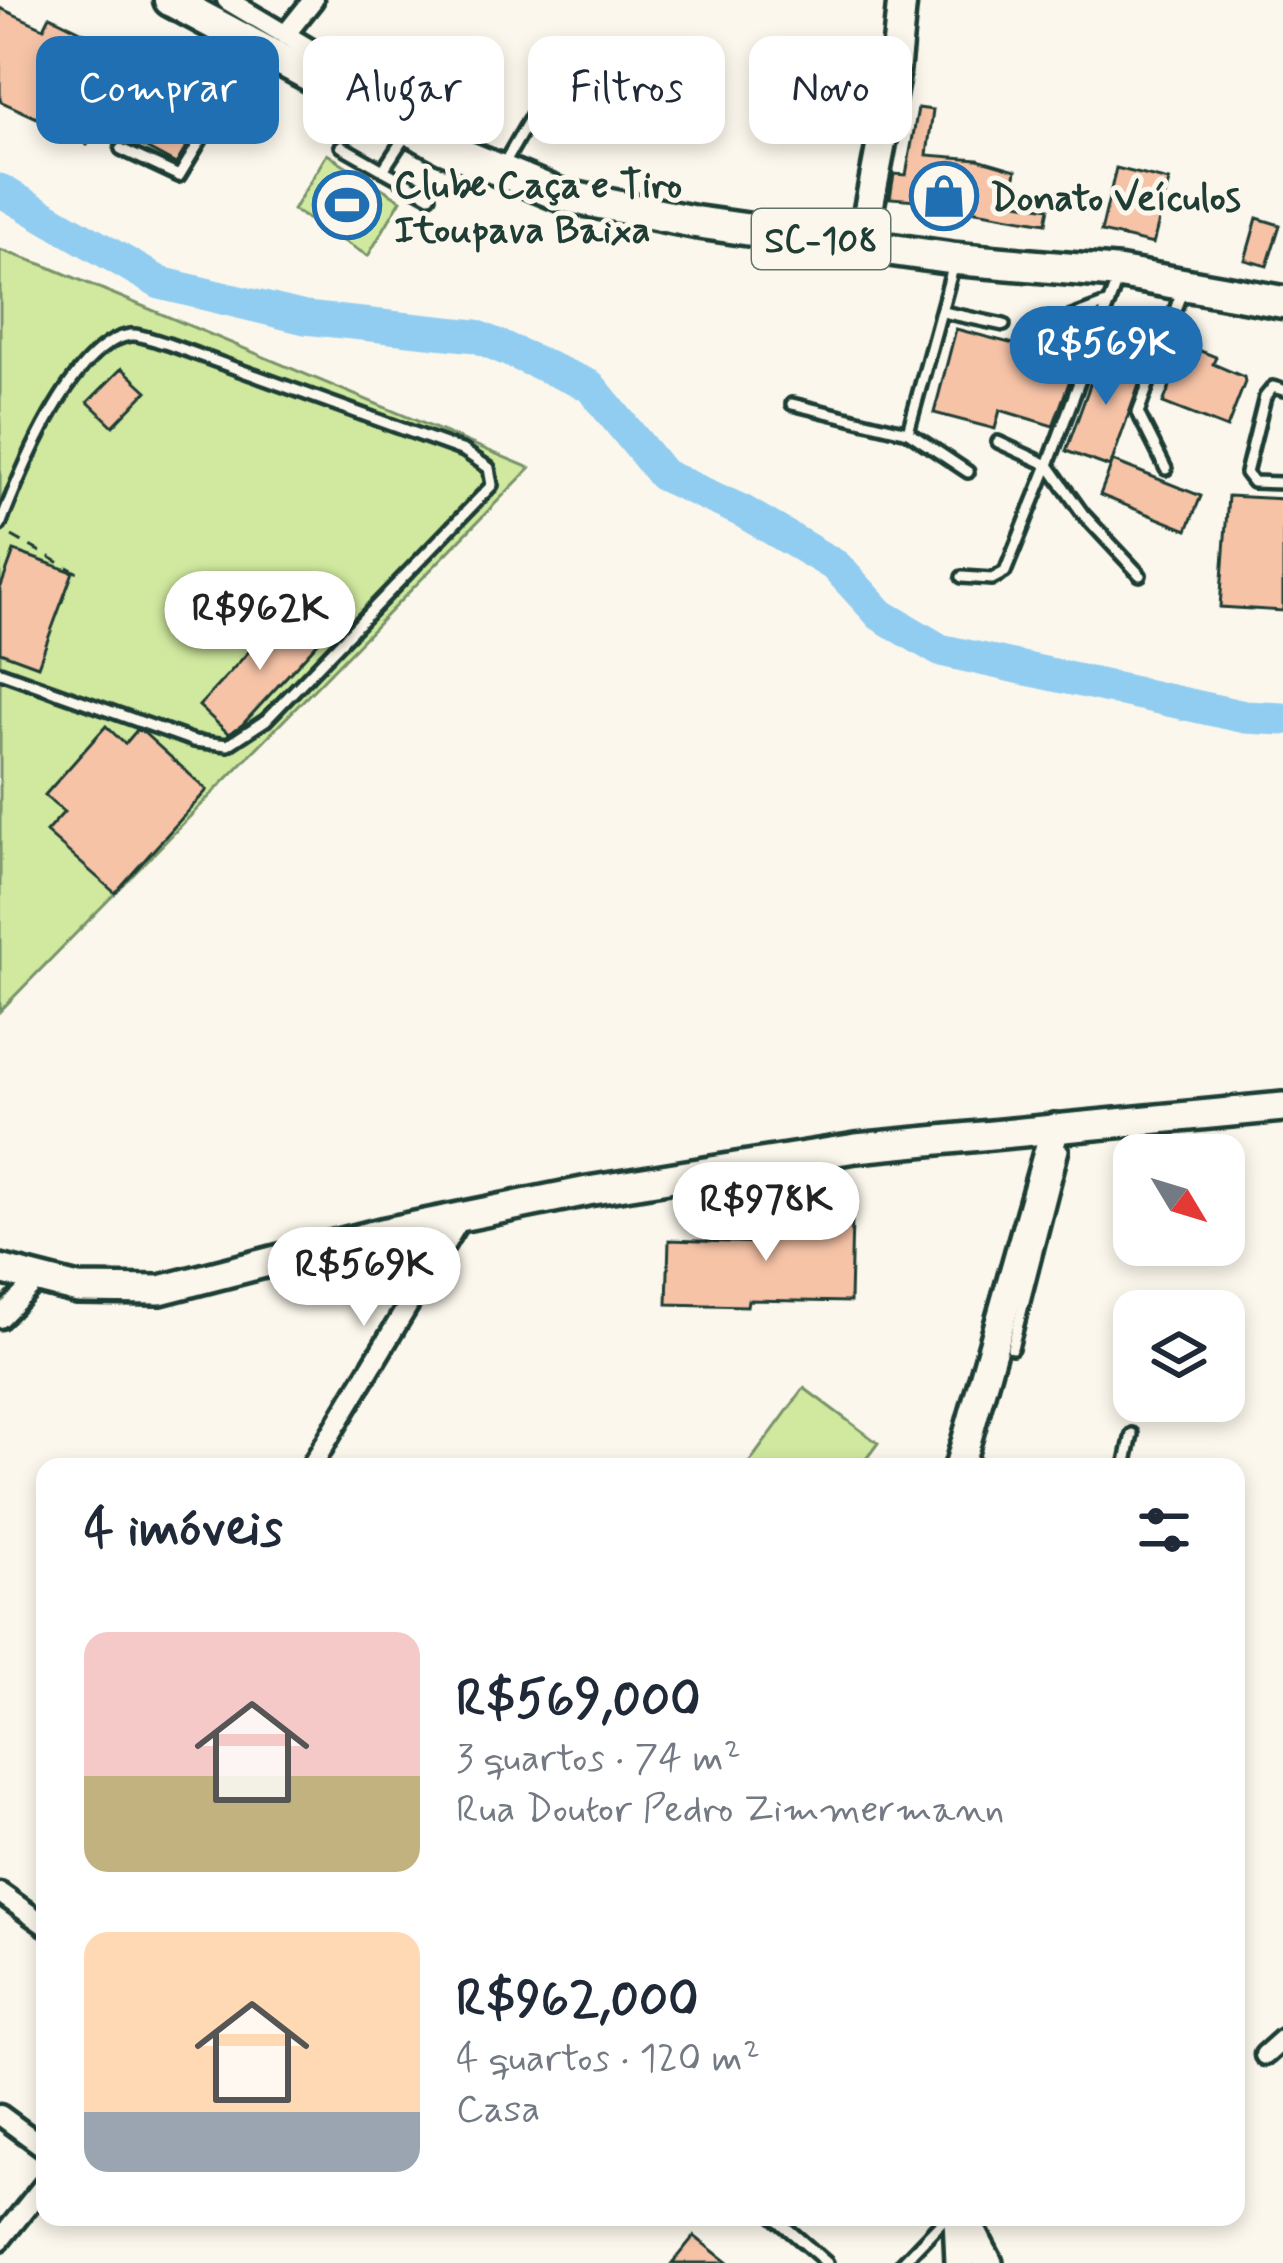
<!DOCTYPE html>
<html lang="pt">
<meta charset="utf-8">
<style>
body{margin:0;font-family:Mynerve,sans-serif;background:#f6f6f7;color:#1f2937;height:100vh;display:flex;flex-direction:column;font-size:45px;white-space:nowrap}
*{box-sizing:border-box;margin:0}
p{font-size:39px;color:#747a83}
.icon{flex:none;width:66px;height:66px;fill:none;stroke:currentColor;stroke-width:2;stroke-linecap:round;stroke-linejoin:round}
.map{position:relative;flex:1;overflow:hidden}
.details{position:absolute;left:36px;top:1458px;width:1209px;height:768px;display:flex;flex-direction:column;background:#fff;border-radius:24px;box-shadow:0 6px 18px #0003}
.details>*{flex:none}
.top-card{position:absolute;left:36px;top:36px;width:1212px;height:108px;display:flex;gap:24px}
.needle{width:78px;rotate:128deg}
.fabs{position:absolute;left:1113px;top:1134px;display:grid;gap:24px}
.fabs a{display:grid;place-items:center;width:132px;height:132px;border-radius:24px;background:#fff;box-shadow:0 6px 18px #0003;font-size:60px}
.price{position:absolute;translate:-50% -102px;padding:0 27px;border-radius:42px;background:#fff;color:#222;font-size:39px;line-height:78px;filter:drop-shadow(0 3px 6px #0008)}
.price::after{content:'';position:absolute;left:50%;top:72px;width:36px;height:27px;margin-left:-18px;background:inherit;clip-path:polygon(0 0,100% 0,50% 100%)}
.price.active{background:#1f6fb2;color:#fff}
ul{padding:0;list-style:none}
li{display:flex;align-items:center;gap:36px;height:300px;padding:0 48px}
li span{display:grid;place-items:center;flex:none;width:336px;height:240px;border-radius:24px;color:#555}
li>.icon{margin-inline-start:auto}
span .icon{width:144px;height:144px;fill:#fffc;stroke-width:1}
li b{font-size:51px}
h2{display:flex;justify-content:space-between;align-items:center;height:144px;padding:0 48px;font-size:51px}
.pill{padding:0 42px;border-radius:24px;background:#fff;box-shadow:0 6px 18px #0003;font-size:42px;line-height:108px}
.pill.active{background:#1f6fb2;color:#fff}
.map>svg:first-child{display:block}
.green{fill:#d0e99f;stroke:#78936a;stroke-width:3}
.lines{fill:none;stroke-linecap:round;stroke-linejoin:round}
.river{stroke:#91cdf1;stroke-width:33}
.building{fill:#f6c3a7;stroke:#1f3d34;stroke-width:3}
.lane-casing{stroke:#1f3d34;stroke-width:18}
.street-casing{stroke:#1f3d34;stroke-width:27}
.secondary-casing{stroke:#1f3d34;stroke-width:36}
.primary-casing{stroke:#1f3d34;stroke-width:39}
.path{stroke:#1f3d34;stroke-width:3;stroke-dasharray:12 9;stroke-linecap:butt}
.lane{stroke:#fbf7ec;stroke-width:9}
.street{stroke:#fbf7ec;stroke-width:18}
.secondary{stroke:#fbf7ec;stroke-width:27}
.primary{stroke:#fbf7ec;stroke-width:30}
.labels{text-anchor:middle;stroke-width:10;stroke-linejoin:round;paint-order:stroke}
.shield{fill:#fbf7ec;stroke:#61756b;stroke-width:3}
.shield-label{font-size:36px;font-weight:bold;fill:#1f3d34}
.poi-label{font-size:39px;font-weight:bold;fill:#1f3d34;stroke:#fbf7ec;text-anchor:start}
</style>
<div class="map">
<svg width="1283" height="2263" viewBox="0 0 1283 2263">
<rect width="100%" height="100%" fill="#fbf7ec"/>
<filter id="ink" filterUnits="userSpaceOnUse"><feTurbulence type="fractalNoise" baseFrequency=".00833" numOctaves="2"/><feDisplacementMap in="SourceGraphic" scale="24" xChannelSelector="R" yChannelSelector="G"/><feConvolveMatrix kernelMatrix="1 2 1 2 8 2 1 2 1" color-interpolation-filters="sRGB"/></filter>
<g filter="url(#ink)">
<!-- green -->
<g class="green">
<path d="M 327,154 L 401,200 L 368,256 L 293,210 Z"/>
<path d="M 0,250 L 44,265 L 530,468 L 0,1011 Z"/>
<path d="M 804,1388 L 878,1443 L 860,1467 L 746,1467 Z"/>
</g>
<g class="lines">
<!-- river -->
<path class="river" d="M 0,190 L 160,283 L 305,318 L 476,336 L 590,386 L 663,475 L 742,511 L 836,566 L 881,615 L 940,650 L 1245,717 L 1283,719"/>
</g>
<!-- building -->
<g class="building">
<path d="M 0,8 L 44,28 L 50,16 L 99,40 L 152,92 L 167,67 L 217,97 L 176,164 L 105,126 L 87,145 L 60,123 L 53,132 L 39,119 L 0,101 Z"/>
<path d="M 918,108 L 933,110 L 927,155 L 978,159 L 1016,170 L 1011,202 L 1049,208 L 1046,223 L 970,210 L 971,204 L 890,198 L 894,174 L 906,175 Z"/>
<path d="M 1116,168 L 1169,181 L 1153,244 L 1101,232 Z"/>
<path d="M 1257,218 L 1280,225 L 1267,266 L 1245,260 Z"/>
<path d="M 956,329 L 1025,347 L 1028,337 L 1080,353 L 1053,426 L 1000,410 L 995,429 L 934,413 Z"/>
<path d="M 1178,342 L 1216,357 L 1213,364 L 1244,377 L 1245,382 L 1227,428 L 1163,403 L 1170,386 L 1161,382 Z"/>
<path d="M 1103,349 L 1146,365 L 1110,467 L 1066,451 Z"/>
<path d="M 122,368 L 147,391 L 113,426 L 88,402 Z"/>
<path d="M 1113,461 L 1201,496 L 1187,530 L 1100,495 Z"/>
<path d="M 1228,496 L 1283,499 L 1283,611 L 1220,607 Z"/>
<path d="M 14,551 L 73,572 L 38,666 L 0,652 L 0,589 Z"/>
<path d="M 287,610 L 320,640 L 242,725 L 229,734 L 199,706 Z"/>
<path d="M 106,726 L 125,744 L 137,730 L 143,732 L 207,790 L 115,893 L 46,832 L 64,812 L 45,795 Z"/>
<path d="M 762,1214 L 852,1216 L 850,1302 L 748,1300 L 747,1306 L 667,1304 L 669,1240 L 761,1243 Z"/>
<path d="M 694,2236 L 728,2263 L 672,2263 Z"/>
</g>
<g class="lines">
<!-- lane casing -->
<g class="lane-casing">
<g id="lane">
<path d="M 407,133 L 383,170 L 430,196"/>
<path d="M 341,146 L 383,170"/>
<path d="M 121,149 L 179,176 L 255,51"/>
<path d="M 502,167 L 532,115"/>
<path d="M 1118,278 L 1048,465 L 1083,514 L 1140,575"/>
<path d="M 943,312 L 1004,325"/>
<path d="M 1043,328 L 1109,303"/>
<path d="M 1283,390 L 1273,387 L 1265,397 L 1246,473 L 1253,482 L 1283,483"/>
<path d="M 792,404 L 908,432 L 954,264"/>
<path d="M 908,432 L 968,472"/>
<path d="M 1166,469 L 1138,413 L 1183,288"/>
<path d="M 0,525 C 19,476 72,342 131,335 C 142,334 158,342 168,344 L 464,451 L 489,468 L 492,485 L 266,720 L 228,745 L 194,741 L 0,672"/>
<path d="M 962,577 L 992,579 L 1005,572 L 1048,465 L 998,442"/>
<path d="M 1012,1348 L 1063,1150"/>
<path d="M 1125,1467 L 1132,1434"/>
<path d="M 774,2217 L 827,2263"/>
<path d="M 902,2263 L 946,2217"/>
</g>
</g>
<!-- street casing -->
<g class="street-casing">
<g id="street">
<path d="M 227,0 L 333,63 L 366,97"/>
<path d="M 285,35 L 313,0"/>
<path d="M 0,1318 L 36,1281"/>
<path d="M 311,1467 L 461,1217"/>
<path d="M 0,1893 L 45,1925"/>
<path d="M 1265,2055 L 1283,2039"/>
<path d="M 0,2115 L 45,2148"/>
<path d="M 0,2240 L 45,2184"/>
</g>
</g>
<!-- secondary casing -->
<g class="secondary-casing">
<g id="secondary">
<path d="M 862,243 L 894,78 L 902,0"/>
<path d="M 0,1269 L 78,1289 L 160,1290 L 381,1233 L 588,1191 L 736,1167 L 856,1148 L 1283,1107"/>
<path d="M 959,1467 L 1055,1128"/>
<path d="M 958,2217 L 960,2263"/>
<path d="M 964,2217 L 988,2263"/>
</g>
</g>
<!-- primary casing -->
<g class="primary-casing">
<path id="primary" d="M 170,0 L 443,147 L 560,195 L 695,222 L 956,259 L 1120,273 L 1283,302"/>
</g>
<!-- path -->
<path class="path" d="M 12,536 L 85,577"/>
<!-- lane -->
<use href="#lane" class="lane"/>
<!-- street -->
<use href="#street" class="street"/>
<!-- secondary -->
<use href="#secondary" class="secondary"/>
<!-- primary -->
<use href="#primary" class="primary"/>
</g>
</g>
<!-- icons -->
<defs>
<g id="shop-ring" transform="scale(3.45)"><circle r="9.5" fill="#fbf7ec" stroke="#1f6fb2" stroke-width="1.5"/><path d="M-5-2.5h2.3a2.7 3.5 0 0 1 5.4 0H5L5.5 6h-11ZM-1.5-2.5h3a1.5 2.3 0 0 0-3 0Z" fill="#1f6fb2"/></g>
<g id="stadium-ring" transform="scale(3.45)"><circle r="9.5" fill="#fbf7ec" stroke="#1f6fb2" stroke-width="1.5"/><path d="M0-5a6.5 5 0 1 0 0 10a6.5 5 0 1 0 0-10ZM-3.5-1.8h7v3.6h-7Z" fill="#1f6fb2"/></g>
</defs>
<g fill-rule="evenodd">
<use href="#shop-ring" x="944" y="196"/>
<use href="#stadium-ring" x="347" y="205"/>
</g>
<g class="labels">
<!-- shield labels -->
<rect class="shield" x="752" y="209" width="138" height="60" rx="9"/>
<g class="shield-label">
<text x="821" y="252">SC-108</text>
</g>
<!-- poi labels -->
<g class="poi-label">
<text x="394" y="197">Clube Caça e Tiro<tspan x="394" dy="45">Itoupava Baixa</tspan></text>
<text x="990" y="210">Donato Veículos</text>
</g>
</g>
</svg>
<div class="fabs">
<a><svg class="needle" viewBox="-14 -14 28 28"><path d="M0-13l5 13h-10z" fill="#e53935"/><path d="M0 13l5-13h-10z" fill="#747a83"/></svg></a>
<a><svg class="icon" aria-label="layers" viewBox="0 0 24 24"><path d="M12 4l9 5-9 5-9-5zM3 14l9 5 9-5"/></svg></a>
</div>
<b class="price active" style="left:1106px;top:408px">R$569K</b>
<b class="price" style="left:260px;top:673px">R$962K</b>
<b class="price" style="left:766px;top:1264px">R$978K</b>
<b class="price" style="left:364px;top:1329px">R$569K</b>
<div class="top-card">
<a class="pill active">Comprar</a>
<a class="pill">Alugar</a>
<a class="pill">Filtros</a>
<a class="pill">Novo</a>
</div>
<section class="details">
<h2>4 imóveis<svg class="icon" aria-label="filters" viewBox="0 0 24 24"><path d="M4 7h16M4 17h16"/><circle cx="9" cy="7" r="2"/><circle cx="15" cy="17" r="2"/></svg></h2>
<ul>
<li><span style="background:linear-gradient(#f6c9c9 60%,#c2b280 0)"><svg class="icon" aria-label="home" viewBox="0 0 24 24"><path d="M3 11l9-7 9 7M6 9v11h12V9"/></svg></span><div><b>R$569,000</b><p>3 quartos · 74 m²</p><p>Rua Doutor Pedro Zimmermann</p></div></li>
<li><span style="background:linear-gradient(#ffd9b3 75%,#9aa5b1 0)"><svg class="icon" aria-label="home" viewBox="0 0 24 24"><path d="M3 11l9-7 9 7M6 9v11h12V9"/></svg></span><div><b>R$962,000</b><p>4 quartos · 120 m²</p><p>Casa</p></div></li>
</ul>
</section>
</div>
